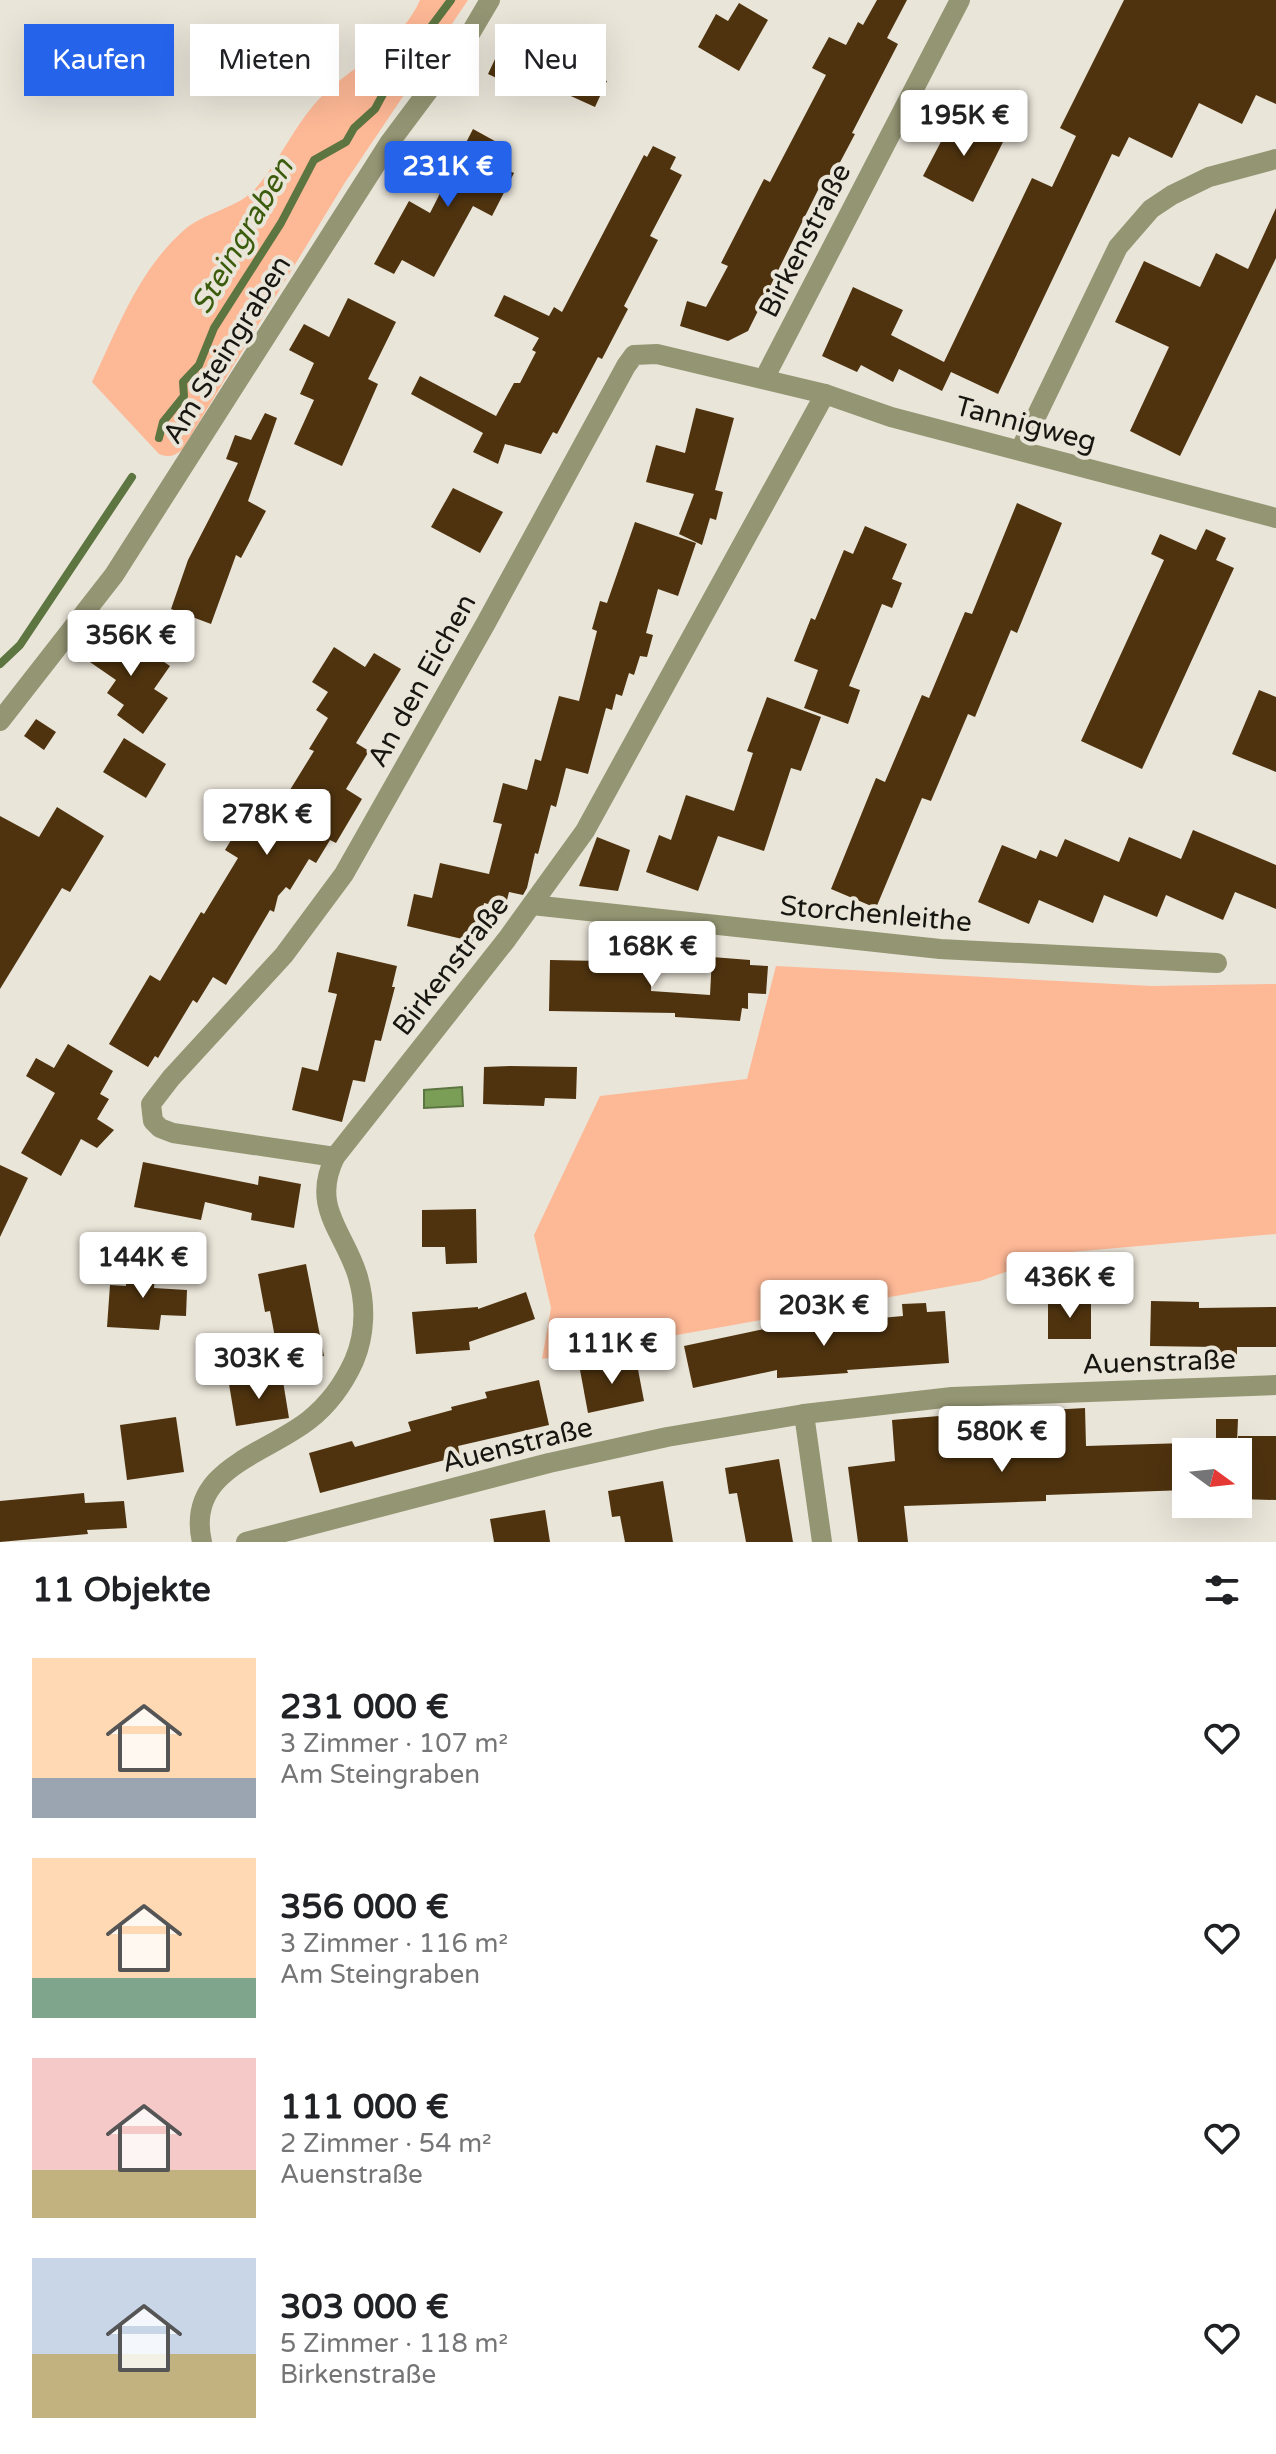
<!DOCTYPE html>
<html lang="de">
<meta charset="utf-8">
<style>
body{margin:0;font-family:"Varela Round",sans-serif;background:#f2f2f2;color:#202124;height:100vh;display:flex;flex-direction:column;font-size:30px;white-space:nowrap}
*{box-sizing:border-box;margin:0}
p{font-size:26px;color:#757577}
.icon{flex:none;width:44px;height:44px;fill:none;stroke:currentColor;stroke-width:2;stroke-linecap:round;stroke-linejoin:round}
.map{position:relative;height:1542px;overflow:hidden}
.panel{display:flex;flex-direction:column;background:#fff;flex:1}
.panel>*{flex:none}
.banner{position:absolute;left:24px;top:24px;width:800px;height:72px;display:flex;gap:16px}
.needle{width:52px;rotate:105deg}
.buttons{position:absolute;left:1172px;top:1438px;display:grid;gap:16px}
.buttons a{display:grid;place-items:center;width:80px;height:80px;border-radius:0px;background:#fff;box-shadow:0 8px 32px #0002;font-size:40px}
.price{position:absolute;translate:-50% -68px;padding:0 18px;border-radius:8px;background:#fff;color:#222;font-size:26px;line-height:52px;filter:drop-shadow(0 2px 4px #0008)}
.price::after{content:'';position:absolute;left:50%;top:48px;width:24px;height:18px;margin-left:-12px;background:inherit;clip-path:polygon(0 0,100% 0,50% 100%)}
.price.selected{background:#2563eb;color:#fff}
ul{padding:0;list-style:none}
li{display:flex;align-items:center;gap:24px;height:200px;padding:0 32px}
li span{display:grid;place-items:center;flex:none;width:224px;height:160px;border-radius:0px;color:#555}
li>.icon{margin-inline-start:auto}
span .icon{width:96px;height:96px;fill:#fffc;stroke-width:1}
li b{font-size:34px}
h2{display:flex;justify-content:space-between;align-items:center;height:96px;padding:0 32px;font-size:34px}
.chip{padding:0 28px;border-radius:0px;background:#fff;box-shadow:0 8px 32px #0002;font-size:28px;line-height:72px}
.chip.selected{background:#2563eb;color:#fff}
.map>svg:first-child{display:block}
.green{fill:#fdb896}
.water{fill:#7b9e56;stroke:#5d7541;stroke-width:2}
.lines{fill:none;stroke-linecap:round;stroke-linejoin:round}
.stream{stroke:#5d7541;stroke-width:8}
.building{fill:#4f330f}
.minor{stroke:#949573;stroke-width:20}
.labels{text-anchor:middle;stroke-width:8;stroke-linejoin:round;paint-order:stroke}
.street-label{font-size:28px;fill:#181611;stroke:#eae5d9}
.water-label{font-size:30px;font-style:italic;fill:#3b5c0d;stroke:#eae5d9}
</style>
<div class="map">
<svg width="1276" height="1542" viewBox="0 0 1276 1542">
<rect width="100%" height="100%" fill="#eae5d9"/>
<!-- green -->
<g class="green">
<path d="M 420,0 L 468,0 L 344,184 L 182,450 C 174,456 169,458 159,454 L 92,382 C 117,330 138,271 183,231 C 204,212 237,209 256,188 C 282,158 296,121 324,94 C 356,64 402,42 420,0 Z"/>
<path d="M 776,966 L 1152,986 L 1276,984 L 1276,1234 L 1060,1253 L 980,1281 L 542,1359 L 551,1308 L 534,1235 L 600,1096 L 747,1079 Z"/>
</g>
<!-- water -->
<path class="water" d="M 462,1087 L 463,1106 L 424,1108 L 424,1090 Z"/>
<g class="lines">
<!-- stream -->
<g class="stream">
<path d="M 159,438 L 163,422 L 184,396 L 183,382 L 199,365 L 214,328 L 281,223 L 314,160 L 346,142 L 354,128 L 375,109 L 389,83 L 451,0"/>
<path d="M 0,664 L 20,645 L 132,477"/>
</g>
</g>
<!-- building -->
<g class="building">
<path d="M 877,0 L 907,0 L 887,38 L 898,44 L 852,133 L 855,134 L 829,183 L 823,180 L 748,331 L 728,341 L 680,326 L 687,301 L 706,307 L 728,266 L 721,263 L 764,179 L 770,182 L 826,75 L 812,68 L 829,37 L 846,45 L 858,22 L 863,25 Z"/>
<path d="M 1124,0 L 1276,0 L 1276,104 L 1256,95 L 1242,124 L 1199,103 L 1172,158 L 1129,137 L 1119,157 L 1112,154 L 998,394 L 951,372 L 942,391 L 899,369 L 893,382 L 861,365 L 857,372 L 822,356 L 853,287 L 903,310 L 891,335 L 944,362 L 1032,178 L 1052,187 L 1076,136 L 1060,128 Z"/>
<path d="M 739,3 L 768,20 L 739,71 L 698,47 L 716,14 L 728,21 Z"/>
<path d="M 504,40 L 554,64 L 557,58 L 607,81 L 595,107 L 520,73 L 514,86 L 488,74 Z"/>
<path d="M 955,115 L 1004,140 L 973,202 L 923,176 Z"/>
<path d="M 473,129 L 502,145 L 493,163 L 514,173 L 492,216 L 473,206 L 434,277 L 402,260 L 394,274 L 374,264 L 409,201 L 430,213 Z"/>
<path d="M 653,146 L 676,157 L 670,169 L 682,175 L 650,236 L 658,240 L 624,306 L 628,309 L 602,359 L 598,357 L 557,434 L 553,432 L 541,454 L 505,444 L 498,464 L 473,452 L 483,433 L 411,394 L 420,376 L 496,416 L 514,383 L 520,383 L 536,352 L 532,350 L 539,338 L 494,316 L 504,295 L 549,316 L 554,307 L 562,312 L 644,155 L 647,157 Z"/>
<path d="M 1276,208 L 1276,258 L 1180,456 L 1130,431 L 1169,347 L 1115,322 L 1144,261 L 1200,287 L 1216,253 L 1248,269 Z"/>
<path d="M 348,298 L 396,322 L 368,379 L 378,384 L 342,466 L 294,444 L 314,400 L 300,394 L 314,363 L 289,350 L 304,324 L 329,337 Z"/>
<path d="M 696,408 L 734,418 L 715,490 L 723,492 L 716,520 L 710,518 L 702,545 L 679,534 L 694,494 L 646,482 L 656,445 L 685,453 Z"/>
<path d="M 265,413 L 277,418 L 248,501 L 266,511 L 241,558 L 236,555 L 211,624 L 171,609 L 188,560 L 238,463 L 226,459 L 235,435 L 251,440 Z"/>
<path d="M 453,488 L 503,512 L 480,553 L 431,527 Z"/>
<path d="M 1017,503 L 1062,523 L 1017,633 L 1011,630 L 975,717 L 968,714 L 931,801 L 922,798 L 876,908 L 831,889 L 876,778 L 885,782 L 922,695 L 929,698 L 965,612 L 972,614 Z"/>
<path d="M 635,522 L 696,543 L 678,596 L 658,589 L 646,633 L 653,635 L 647,657 L 640,656 L 634,675 L 629,673 L 622,696 L 616,694 L 612,710 L 606,708 L 588,774 L 566,768 L 556,807 L 551,805 L 538,854 L 535,853 L 527,888 L 523,895 L 509,892 L 505,908 L 484,903 L 475,942 L 407,926 L 414,894 L 432,898 L 440,863 L 489,874 L 502,824 L 493,822 L 503,783 L 527,790 L 535,759 L 541,761 L 559,696 L 579,701 L 597,631 L 592,629 L 600,601 L 607,603 Z"/>
<path d="M 865,526 L 907,544 L 892,579 L 902,583 L 892,608 L 882,604 L 849,686 L 860,690 L 848,724 L 804,708 L 818,670 L 794,661 L 811,618 L 815,620 L 844,550 L 853,554 Z"/>
<path d="M 1206,529 L 1226,538 L 1216,560 L 1234,568 L 1142,769 L 1081,741 L 1164,560 L 1151,554 L 1160,534 L 1196,550 Z"/>
<path d="M 111,626 L 170,666 L 154,689 L 168,698 L 143,734 L 117,715 L 124,705 L 107,693 L 116,680 L 87,660 Z"/>
<path d="M 334,647 L 365,667 L 374,653 L 401,669 L 356,743 L 369,751 L 346,789 L 362,799 L 336,843 L 330,840 L 316,863 L 309,859 L 290,890 L 286,887 L 278,896 L 274,912 L 270,910 L 226,985 L 213,977 L 197,1003 L 193,1000 L 158,1058 L 155,1056 L 148,1067 L 109,1044 L 150,975 L 160,981 L 201,912 L 204,914 L 238,858 L 225,850 L 244,819 L 264,832 L 314,751 L 309,749 L 328,718 L 316,710 L 328,692 L 312,682 Z"/>
<path d="M 1259,690 L 1276,697 L 1276,772 L 1232,754 Z"/>
<path d="M 767,697 L 821,717 L 801,771 L 791,768 L 764,851 L 718,836 L 698,891 L 646,872 L 659,835 L 671,840 L 686,795 L 734,811 L 753,753 L 747,751 Z"/>
<path d="M 36,719 L 56,732 L 44,750 L 24,736 Z"/>
<path d="M 124,738 L 166,764 L 146,798 L 103,772 Z"/>
<path d="M 57,807 L 104,836 L 70,892 L 62,888 L 0,989 L 0,816 L 39,837 Z"/>
<path d="M 1193,830 L 1276,865 L 1276,909 L 1235,892 L 1223,920 L 1166,895 L 1157,917 L 1104,895 L 1093,923 L 1039,900 L 1029,924 L 978,902 L 1002,845 L 1036,859 L 1040,850 L 1057,857 L 1065,839 L 1119,862 L 1129,837 L 1181,859 Z"/>
<path d="M 597,837 L 630,850 L 618,891 L 579,886 Z"/>
<path d="M 337,952 L 397,966 L 392,987 L 395,987 L 381,1041 L 375,1040 L 365,1082 L 353,1080 L 342,1122 L 292,1110 L 302,1067 L 318,1071 L 337,994 L 328,992 Z"/>
<path d="M 712,957 L 750,960 L 750,965 L 768,966 L 766,994 L 748,993 L 748,1009 L 742,1008 L 740,1021 L 675,1017 L 675,1013 L 549,1011 L 550,960 L 652,962 L 651,991 L 710,995 Z"/>
<path d="M 68,1044 L 113,1071 L 100,1094 L 109,1099 L 97,1119 L 114,1130 L 97,1148 L 81,1139 L 61,1176 L 21,1153 L 55,1093 L 26,1076 L 36,1058 L 54,1068 Z"/>
<path d="M 510,1066 L 577,1067 L 576,1099 L 545,1098 L 544,1106 L 483,1104 L 484,1067 Z"/>
<path d="M 143,1162 L 258,1185 L 259,1176 L 301,1184 L 294,1228 L 251,1220 L 252,1213 L 205,1202 L 201,1220 L 134,1207 Z"/>
<path d="M 0,1165 L 28,1178 L 0,1237 Z"/>
<path d="M 476,1209 L 477,1263 L 446,1264 L 445,1247 L 422,1247 L 422,1210 Z"/>
<path d="M 127,1260 L 156,1262 L 154,1288 L 187,1290 L 186,1316 L 161,1315 L 159,1330 L 107,1327 L 110,1285 L 126,1286 Z"/>
<path d="M 306,1264 L 324,1356 L 280,1364 L 270,1311 L 265,1312 L 258,1274 Z"/>
<path d="M 526,1292 L 535,1319 L 469,1342 L 470,1350 L 416,1354 L 412,1312 L 478,1307 L 478,1309 Z"/>
<rect x="1048" y="1300" width="43" height="39"/>
<path d="M 1151,1301 L 1199,1302 L 1199,1308 L 1276,1307 L 1276,1347 L 1237,1347 L 1237,1360 L 1214,1360 L 1214,1347 L 1150,1346 Z"/>
<path d="M 926,1303 L 927,1312 L 945,1311 L 949,1363 L 847,1370 L 848,1373 L 777,1378 L 777,1370 L 693,1388 L 684,1346 L 769,1328 L 903,1316 L 902,1304 Z"/>
<path d="M 636,1359 L 644,1401 L 588,1413 L 580,1370 Z"/>
<path d="M 282,1375 L 289,1418 L 236,1426 L 229,1384 Z"/>
<path d="M 539,1380 L 549,1425 L 458,1446 L 460,1456 L 320,1493 L 309,1453 L 352,1441 L 355,1447 L 411,1431 L 408,1422 L 452,1410 L 451,1407 L 487,1398 L 485,1392 Z"/>
<path d="M 1085,1408 L 1086,1446 L 1186,1443 L 1186,1490 L 1046,1495 L 1046,1501 L 904,1506 L 908,1542 L 858,1542 L 848,1467 L 895,1461 L 892,1420 L 939,1416 L 942,1457 L 1052,1453 L 1050,1410 Z"/>
<path d="M 176,1417 L 184,1472 L 127,1480 L 120,1425 Z"/>
<path d="M 1216,1419 L 1238,1419 L 1237,1443 L 1216,1443 Z"/>
<path d="M 1238,1436 L 1276,1436 L 1276,1500 L 1238,1499 Z"/>
<path d="M 779,1459 L 793,1542 L 746,1542 L 737,1493 L 729,1494 L 725,1468 Z"/>
<path d="M 663,1481 L 673,1542 L 625,1542 L 620,1516 L 612,1517 L 608,1491 Z"/>
<path d="M 84,1493 L 85,1503 L 124,1501 L 127,1528 L 87,1530 L 88,1534 L 0,1542 L 0,1501 Z"/>
<path d="M 545,1510 L 550,1542 L 494,1542 L 490,1519 Z"/>
</g>
<g class="lines">
<!-- minor -->
<g class="minor">
<path d="M 764,379 L 960,0"/>
<path d="M 1020,450 L 1118,247 L 1151,209 L 1172,195 L 1209,177 L 1276,159"/>
<path d="M 0,721 L 114,575 L 390,142 L 467,39 L 490,0"/>
<path d="M 532,905 L 940,949 L 1217,963"/>
<path d="M 335,1157 L 173,1133 L 160,1128 L 153,1121 L 151,1104 L 171,1078 L 284,955 L 344,874 L 486,623 L 626,366 L 634,355 L 657,354 L 825,394 L 891,417 L 1276,518"/>
<path d="M 804,1414 L 822,1542"/>
<path d="M 202,1542 C 185,1469 265,1455 309,1420 C 328,1405 344,1383 354,1361 C 365,1335 366,1305 358,1277 C 345,1232 310,1208 335,1157 L 507,939 L 585,831 L 825,394"/>
<path d="M 246,1542 L 549,1463 L 667,1437 L 804,1414 L 952,1397 L 1276,1385"/>
</g>
</g>
<g class="labels">
<!-- street labels -->
<g class="street-label">
<text transform="translate(804 240) rotate(-63)" y="10">Birkenstraße</text>
<text transform="translate(226 349) rotate(-58)" y="10">Am Steingraben</text>
<text transform="translate(1026 423) rotate(15)" y="10">Tannigweg</text>
<text transform="translate(421 680) rotate(-61)" y="10">An den Eichen</text>
<text transform="translate(876 913) rotate(5)" y="10">Storchenleithe</text>
<text transform="translate(450 965) rotate(-52)" y="10">Birkenstraße</text>
<text transform="translate(1159 1361) rotate(-2)" y="10">Auenstraße</text>
<text transform="translate(517 1444) rotate(-14)" y="10">Auenstraße</text>
</g>
<!-- water labels -->
<g class="water-label">
<text transform="translate(242 236) rotate(-60)" y="10">Steingraben</text>
</g>
</g>
</svg>
<div class="buttons">
<a><svg class="needle" viewBox="-14 -14 28 28"><path d="M0-13l5 13h-10z" fill="#e53935"/><path d="M0 13l5-13h-10z" fill="#757577"/></svg></a>
</div>
<b class="price" style="left:964px;top:158px">195K €</b>
<b class="price selected" style="left:448px;top:209px">231K €</b>
<b class="price" style="left:131px;top:678px">356K €</b>
<b class="price" style="left:267px;top:857px">278K €</b>
<b class="price" style="left:652px;top:989px">168K €</b>
<b class="price" style="left:143px;top:1300px">144K €</b>
<b class="price" style="left:1070px;top:1320px">436K €</b>
<b class="price" style="left:824px;top:1348px">203K €</b>
<b class="price" style="left:612px;top:1386px">111K €</b>
<b class="price" style="left:259px;top:1401px">303K €</b>
<b class="price" style="left:1002px;top:1474px">580K €</b>
<div class="banner">
<a class="chip selected">Kaufen</a>
<a class="chip">Mieten</a>
<a class="chip">Filter</a>
<a class="chip">Neu</a>
</div>
</div>
<section class="panel">
<h2>11 Objekte<svg class="icon" aria-label="filters" viewBox="0 0 24 24"><path d="M4 7h16M4 17h16"/><circle cx="9" cy="7" r="2"/><circle cx="15" cy="17" r="2"/></svg></h2>
<ul>
<li><span style="background:linear-gradient(#ffd9b3 75%,#9aa5b1 0)"><svg class="icon" aria-label="home" viewBox="0 0 24 24"><path d="M3 11l9-7 9 7M6 9v11h12V9"/></svg></span><div><b>231 000 €</b><p>3 Zimmer · 107 m²</p><p>Am Steingraben</p></div><svg class="icon" aria-label="heart" viewBox="0 0 24 24"><path d="M12 20l-8-8c-3-5 5-10 8-4 3-6 11-1 8 4z"/></svg></li>
<li><span style="background:linear-gradient(#ffd9b3 75%,#7fa58c 0)"><svg class="icon" aria-label="home" viewBox="0 0 24 24"><path d="M3 11l9-7 9 7M6 9v11h12V9"/></svg></span><div><b>356 000 €</b><p>3 Zimmer · 116 m²</p><p>Am Steingraben</p></div><svg class="icon" aria-label="heart" viewBox="0 0 24 24"><path d="M12 20l-8-8c-3-5 5-10 8-4 3-6 11-1 8 4z"/></svg></li>
<li><span style="background:linear-gradient(#f6c9c9 70%,#c2b280 0)"><svg class="icon" aria-label="home" viewBox="0 0 24 24"><path d="M3 11l9-7 9 7M6 9v11h12V9"/></svg></span><div><b>111 000 €</b><p>2 Zimmer · 54 m²</p><p>Auenstraße</p></div><svg class="icon" aria-label="heart" viewBox="0 0 24 24"><path d="M12 20l-8-8c-3-5 5-10 8-4 3-6 11-1 8 4z"/></svg></li>
<li><span style="background:linear-gradient(#c9d6e8 60%,#c2b280 0)"><svg class="icon" aria-label="home" viewBox="0 0 24 24"><path d="M3 11l9-7 9 7M6 9v11h12V9"/></svg></span><div><b>303 000 €</b><p>5 Zimmer · 118 m²</p><p>Birkenstraße</p></div><svg class="icon" aria-label="heart" viewBox="0 0 24 24"><path d="M12 20l-8-8c-3-5 5-10 8-4 3-6 11-1 8 4z"/></svg></li>
</ul>
</section>
